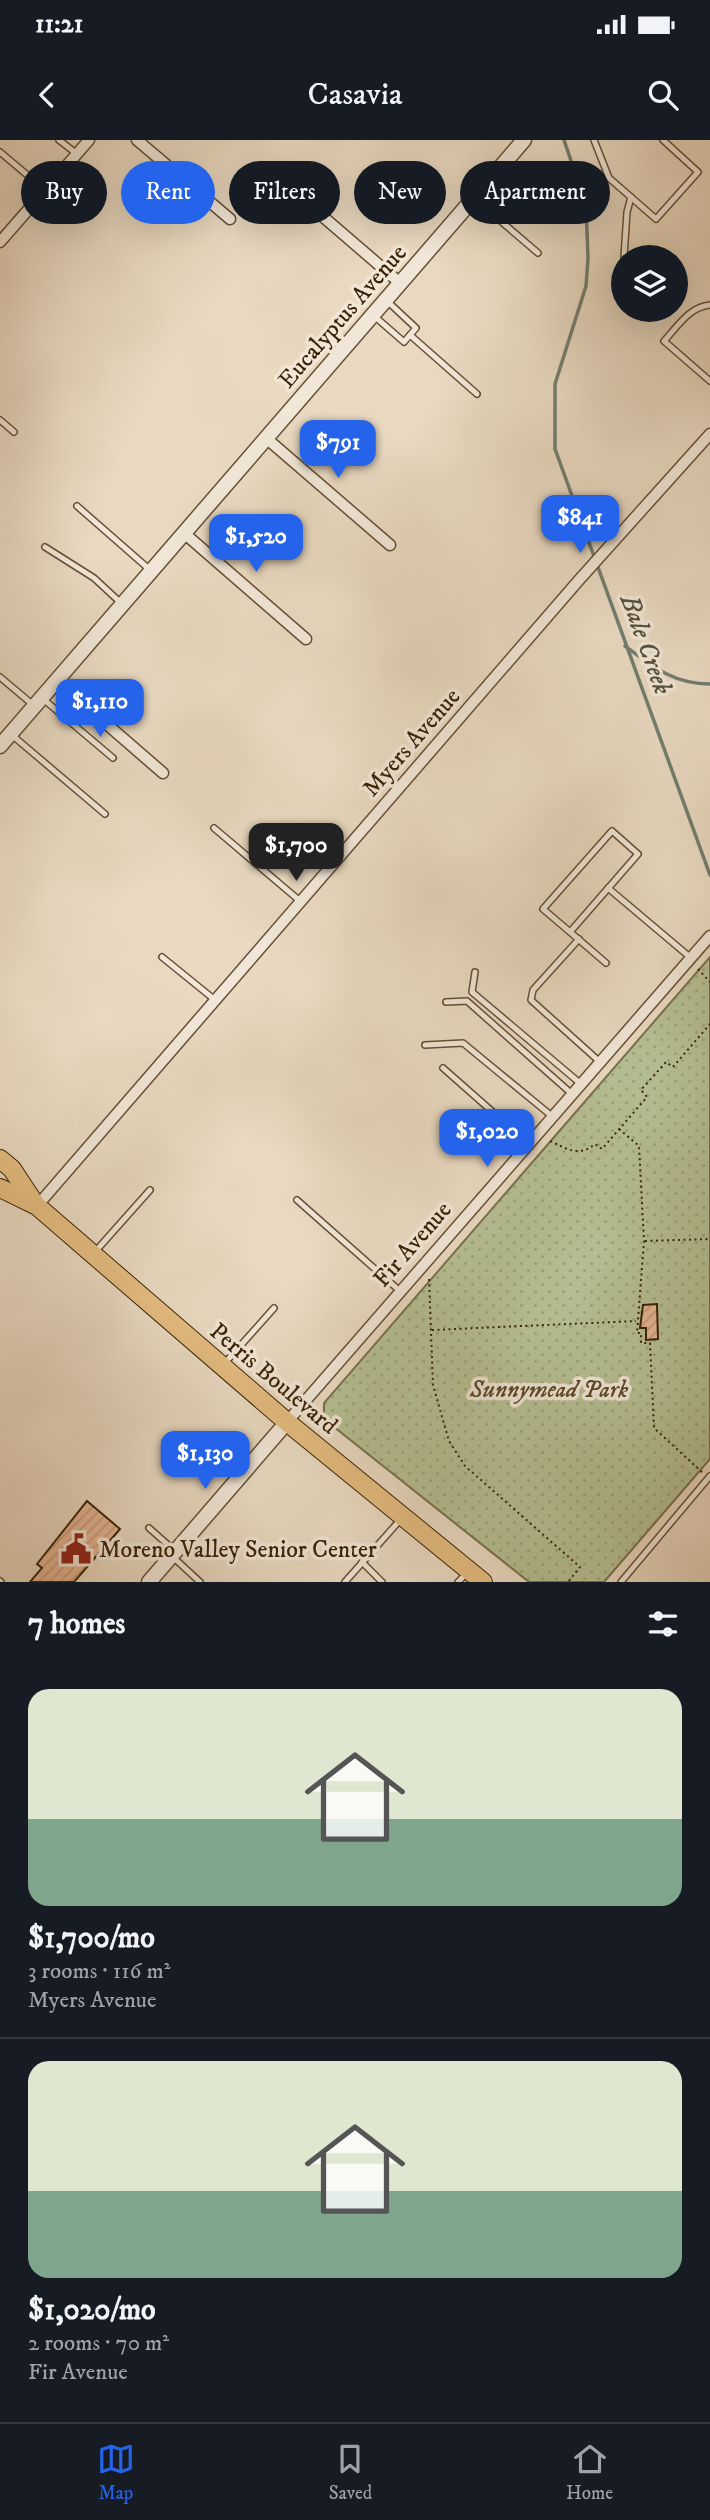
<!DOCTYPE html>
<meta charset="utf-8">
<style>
body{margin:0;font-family:"IM FELL DW Pica",serif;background:#242831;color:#f1f3f6;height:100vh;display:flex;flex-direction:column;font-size:26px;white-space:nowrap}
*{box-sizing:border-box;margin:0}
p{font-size:23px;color:#9ea1a6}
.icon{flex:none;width:38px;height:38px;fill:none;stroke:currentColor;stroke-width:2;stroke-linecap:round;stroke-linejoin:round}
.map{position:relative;height:1442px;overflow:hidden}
.side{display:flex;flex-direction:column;background:#171b24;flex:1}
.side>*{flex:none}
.hud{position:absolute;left:21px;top:21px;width:668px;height:63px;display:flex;gap:14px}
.fabs{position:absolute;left:611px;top:105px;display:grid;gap:14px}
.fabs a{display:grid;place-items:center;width:77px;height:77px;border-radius:50%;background:#171b24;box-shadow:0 7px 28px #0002;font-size:35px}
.price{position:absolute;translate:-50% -60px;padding:0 16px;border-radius:14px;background:#2563eb;color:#fff;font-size:23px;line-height:46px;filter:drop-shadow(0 2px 4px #0008)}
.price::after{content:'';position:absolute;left:50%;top:42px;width:21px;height:16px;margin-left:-10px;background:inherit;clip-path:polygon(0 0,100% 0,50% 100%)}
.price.current{background:#222;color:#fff}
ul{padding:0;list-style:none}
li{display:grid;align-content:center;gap:14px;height:371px;padding:0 28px}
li+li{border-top:2px solid #363941}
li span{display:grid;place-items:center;height:217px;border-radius:21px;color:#555}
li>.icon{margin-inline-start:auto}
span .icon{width:126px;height:126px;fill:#fffc;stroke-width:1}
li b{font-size:30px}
h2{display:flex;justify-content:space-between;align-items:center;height:84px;padding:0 28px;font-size:30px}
.chip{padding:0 24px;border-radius:32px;background:#171b24;box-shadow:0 7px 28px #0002;font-size:24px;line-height:63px}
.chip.current{background:#2563eb;color:#fff}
.status{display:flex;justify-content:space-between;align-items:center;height:49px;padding:0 35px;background:#171b24;direction:ltr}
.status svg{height:19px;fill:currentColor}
header{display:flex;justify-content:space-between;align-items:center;height:91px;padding:0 28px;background:#171b24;font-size:32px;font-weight:600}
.tab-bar{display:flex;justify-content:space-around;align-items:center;height:98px;border-top:2px solid #363941;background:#171b24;font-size:19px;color:#9ea1a6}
.tab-bar a{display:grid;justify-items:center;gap:4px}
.tab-bar .current{color:#2563eb}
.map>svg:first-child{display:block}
.park{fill:url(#park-dots);stroke:#77714c;stroke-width:2}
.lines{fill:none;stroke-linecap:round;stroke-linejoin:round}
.stream{stroke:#717e70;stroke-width:3.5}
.building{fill:url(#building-hatch);stroke:#392306;stroke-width:2}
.service-casing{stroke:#655035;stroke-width:8}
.minor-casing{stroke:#655035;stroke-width:13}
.tertiary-casing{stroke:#655035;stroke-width:17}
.primary-casing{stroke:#392306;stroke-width:20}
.path{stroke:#392306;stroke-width:2;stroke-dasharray:2 3.5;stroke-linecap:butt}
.service{stroke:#f1e6d7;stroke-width:5}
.minor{stroke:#f1e6d7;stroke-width:10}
.tertiary{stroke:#f1e6d7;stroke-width:14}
.primary{stroke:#e4bc80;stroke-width:18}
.labels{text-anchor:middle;stroke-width:7;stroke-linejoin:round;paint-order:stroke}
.street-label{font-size:24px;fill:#392306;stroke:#f1e6d7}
.park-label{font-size:24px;font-style:italic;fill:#584a29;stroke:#f1e6d7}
.poi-label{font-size:24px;fill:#392306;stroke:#f1e6d7;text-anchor:start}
.water-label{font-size:26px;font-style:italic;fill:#55503b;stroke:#f1e6d7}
</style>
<div class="status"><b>11:21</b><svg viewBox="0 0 49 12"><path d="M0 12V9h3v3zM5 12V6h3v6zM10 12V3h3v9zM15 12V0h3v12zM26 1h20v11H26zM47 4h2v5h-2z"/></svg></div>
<header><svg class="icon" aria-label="back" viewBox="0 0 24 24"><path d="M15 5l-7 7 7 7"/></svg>Casavia<svg class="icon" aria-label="search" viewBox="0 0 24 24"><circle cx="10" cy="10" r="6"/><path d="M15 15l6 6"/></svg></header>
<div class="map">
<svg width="710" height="1442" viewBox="0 0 710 1442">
<defs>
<pattern id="park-dots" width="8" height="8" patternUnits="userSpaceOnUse" patternTransform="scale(1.75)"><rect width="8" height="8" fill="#b5bf93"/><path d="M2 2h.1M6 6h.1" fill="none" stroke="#9ca47d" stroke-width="1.8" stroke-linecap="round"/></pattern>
<pattern id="building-hatch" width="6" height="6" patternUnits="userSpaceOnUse" patternTransform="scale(1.75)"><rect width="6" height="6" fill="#e5b593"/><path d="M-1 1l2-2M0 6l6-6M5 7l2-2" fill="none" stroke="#c59b7d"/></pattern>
</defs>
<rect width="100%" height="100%" fill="#e9d9c1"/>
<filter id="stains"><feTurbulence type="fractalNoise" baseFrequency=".00286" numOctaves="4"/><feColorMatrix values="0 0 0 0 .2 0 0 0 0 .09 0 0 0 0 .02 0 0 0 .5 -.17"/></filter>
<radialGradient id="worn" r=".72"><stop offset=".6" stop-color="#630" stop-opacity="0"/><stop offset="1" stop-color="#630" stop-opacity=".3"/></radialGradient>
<!-- park -->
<path class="park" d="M 710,817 L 710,1319 L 604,1442 L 529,1442 L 324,1279 L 324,1263 Z"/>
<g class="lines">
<!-- stream -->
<g class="stream">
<path d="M 564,0 L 586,65 L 588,118 L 586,146 L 555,244 L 555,309 L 710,735"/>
<path d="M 625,506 C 653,527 674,544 710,544"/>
</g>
</g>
<!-- building -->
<g class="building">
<path d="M 657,1164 L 658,1199 L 646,1200 L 646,1188 L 640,1188 L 643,1165 Z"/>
<path d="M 87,1361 L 120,1389 L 74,1442 L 30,1442 L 42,1428 L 37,1424 Z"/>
</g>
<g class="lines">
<!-- service casing -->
<g class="service-casing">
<g id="service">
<path d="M 59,0 L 77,14"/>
<path d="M 594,0 L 609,38 L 656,79 L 698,32 L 663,0"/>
<path d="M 0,12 L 45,50"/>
<path d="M 476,60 L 538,113"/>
<path d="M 624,117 L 627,72 L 631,57"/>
<path d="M 710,165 C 689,167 678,186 664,201 L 710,241"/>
<path d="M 373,175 L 404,202 L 416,188 L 386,160"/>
<path d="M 410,195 L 477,254"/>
<path d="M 0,280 L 14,292"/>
<path d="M 77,366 L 149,429"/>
<path d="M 45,407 L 94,438 L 121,463"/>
<path d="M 0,537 L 32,564"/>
<path d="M 42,558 L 113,618"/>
<path d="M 13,596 L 105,674"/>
<path d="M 214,688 L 300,761"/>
<path d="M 608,748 L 691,818"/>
<path d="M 570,792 L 543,769 L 612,691 L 638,714 L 570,792 L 606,823"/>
<path d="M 579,799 L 533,850 L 531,860 L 600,922"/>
<path d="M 162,817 L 215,860"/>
<path d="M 475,832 L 472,852 L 581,944"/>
<path d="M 446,862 L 467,861 L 572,954"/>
<path d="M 425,905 L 463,903 L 553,977"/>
<path d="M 443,928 L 529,1004"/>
<path d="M 297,1060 L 401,1152"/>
<path d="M 94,1113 L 150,1050"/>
<path d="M 224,1224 L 274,1168"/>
<path d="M 149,1388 L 175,1411"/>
<path d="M 174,1418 L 200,1442"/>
<path d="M 362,1422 L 382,1442"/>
<path d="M 0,1441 L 1,1442"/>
<path d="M 345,1442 L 401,1379"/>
<path d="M 458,1442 L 467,1433"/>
<path d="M 621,1442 L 710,1336"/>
</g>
</g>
<!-- minor casing -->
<g class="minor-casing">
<g id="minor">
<path d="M 137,0 L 230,79"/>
<path d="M 285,44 L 400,143"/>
<path d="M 0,102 L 89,0"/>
<path d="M 266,298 L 390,405"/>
<path d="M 184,393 L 306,499"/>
<path d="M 57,541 L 163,633"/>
<path d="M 37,1066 L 579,440 L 710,294"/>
<path d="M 287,1282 L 710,796"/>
</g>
</g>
<!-- tertiary casing -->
<g class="tertiary-casing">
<g id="tertiary">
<path d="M 0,606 L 524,0"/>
<path d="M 149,1442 L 287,1282"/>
</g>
</g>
<!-- primary casing -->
<g class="primary-casing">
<g id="primary">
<path d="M 0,1019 L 12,1029 L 35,1064"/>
<path d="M 0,1048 L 37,1066 L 287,1282 L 483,1442"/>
</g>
</g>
<!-- path -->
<g class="path">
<path d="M 698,829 L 710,842"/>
<path d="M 619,989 L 639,1006 L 644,1101 L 637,1193 L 641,1193 L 641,1203 L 650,1203 L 654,1288 L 703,1333"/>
<path d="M 550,1001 C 566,1008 578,1018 595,1004 L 602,1009 L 647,957 L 641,950 L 666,922 L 673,927 L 710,884"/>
<path d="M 645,1101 L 710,1099"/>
<path d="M 429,1139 L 433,1245 L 449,1301 L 465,1326 L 580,1427 L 568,1442"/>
<path d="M 432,1190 L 636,1181"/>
</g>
<!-- service -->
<use href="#service" class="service"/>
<!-- minor -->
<use href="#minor" class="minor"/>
<!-- tertiary -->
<use href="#tertiary" class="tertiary"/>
<!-- primary -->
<use href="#primary" class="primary"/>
</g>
<!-- icons -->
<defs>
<g id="civic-bare" transform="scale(2.415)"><path d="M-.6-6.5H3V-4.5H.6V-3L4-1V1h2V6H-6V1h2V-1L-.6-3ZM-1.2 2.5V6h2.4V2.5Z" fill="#8f2418" stroke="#f1e6d7" stroke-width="2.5" paint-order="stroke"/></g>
</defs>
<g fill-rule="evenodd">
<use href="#civic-bare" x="76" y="1409"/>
</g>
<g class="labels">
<!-- street labels -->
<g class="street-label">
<text transform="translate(342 176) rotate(-49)" y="8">Eucalyptus Avenue</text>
<text transform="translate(411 602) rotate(-49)" y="8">Myers Avenue</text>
<text transform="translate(412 1104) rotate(-49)" y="8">Fir Avenue</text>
<text transform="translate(274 1238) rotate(40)" y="8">Perris Boulevard</text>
</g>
<!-- park labels -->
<g class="park-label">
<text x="549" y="1257">Sunnymead Park</text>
</g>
<!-- poi labels -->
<g class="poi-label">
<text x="99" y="1417">Moreno Valley Senior Center</text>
</g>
<!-- water labels -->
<g class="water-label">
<text transform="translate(647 504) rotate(70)" y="9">Bale Creek</text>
</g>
</g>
<rect width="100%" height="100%" filter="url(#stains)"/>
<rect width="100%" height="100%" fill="url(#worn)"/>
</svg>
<div class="fabs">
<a><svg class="icon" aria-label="layers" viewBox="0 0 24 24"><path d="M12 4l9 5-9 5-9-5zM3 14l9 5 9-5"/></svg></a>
</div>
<b class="price" style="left:338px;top:340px">$791</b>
<b class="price" style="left:580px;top:415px">$841</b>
<b class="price" style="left:256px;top:434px">$1,520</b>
<b class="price" style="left:100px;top:599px">$1,110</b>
<b class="price current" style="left:296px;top:743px">$1,700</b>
<b class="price" style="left:487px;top:1029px">$1,020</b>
<b class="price" style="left:205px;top:1351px">$1,130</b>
<div class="hud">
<a class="chip">Buy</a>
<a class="chip current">Rent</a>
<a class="chip">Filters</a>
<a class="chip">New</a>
<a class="chip">Apartment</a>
</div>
</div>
<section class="side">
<h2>7 homes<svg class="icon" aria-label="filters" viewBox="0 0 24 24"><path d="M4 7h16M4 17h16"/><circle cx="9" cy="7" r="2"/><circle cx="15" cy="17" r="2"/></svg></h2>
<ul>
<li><span style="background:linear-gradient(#dfe7d0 60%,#7fa58c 0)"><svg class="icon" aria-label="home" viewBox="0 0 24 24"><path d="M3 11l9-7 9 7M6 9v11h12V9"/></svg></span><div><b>$1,700/mo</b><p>3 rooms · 116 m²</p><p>Myers Avenue</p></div></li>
<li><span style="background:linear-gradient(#dfe7d0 60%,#7fa58c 0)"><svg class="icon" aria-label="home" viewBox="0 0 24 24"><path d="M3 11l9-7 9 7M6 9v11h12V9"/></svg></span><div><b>$1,020/mo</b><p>2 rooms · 70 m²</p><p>Fir Avenue</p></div></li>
</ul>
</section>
<nav class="tab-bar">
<a class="current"><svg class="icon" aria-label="map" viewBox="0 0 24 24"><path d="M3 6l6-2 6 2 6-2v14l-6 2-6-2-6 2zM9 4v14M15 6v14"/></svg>Map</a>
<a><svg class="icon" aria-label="saved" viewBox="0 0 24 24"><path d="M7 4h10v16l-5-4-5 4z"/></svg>Saved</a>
<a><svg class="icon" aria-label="home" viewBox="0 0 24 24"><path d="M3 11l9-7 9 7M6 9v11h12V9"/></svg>Home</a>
</nav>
